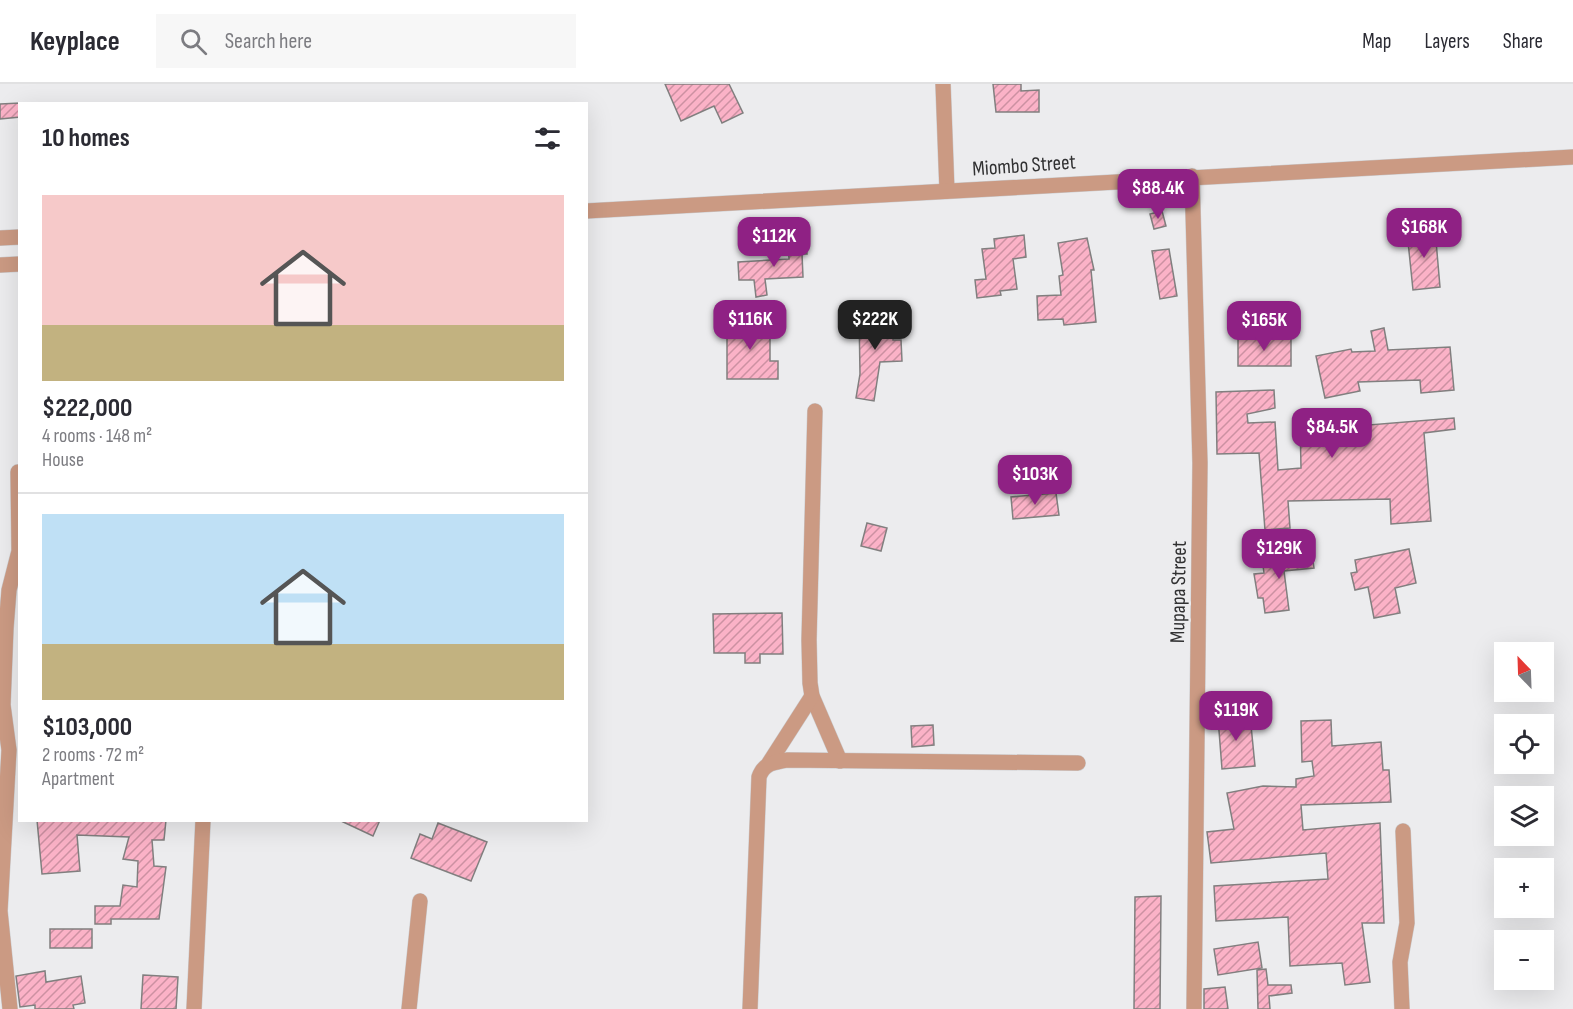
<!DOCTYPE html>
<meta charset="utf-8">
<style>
body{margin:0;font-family:"Sofia Sans Condensed",sans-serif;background:#f7f7f7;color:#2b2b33;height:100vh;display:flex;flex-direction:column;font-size:22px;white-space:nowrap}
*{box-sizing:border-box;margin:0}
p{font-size:20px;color:#7c7c81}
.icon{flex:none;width:33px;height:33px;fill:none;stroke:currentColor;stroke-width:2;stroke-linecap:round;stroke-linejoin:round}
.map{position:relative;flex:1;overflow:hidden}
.details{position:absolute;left:18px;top:18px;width:570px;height:720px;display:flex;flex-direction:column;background:#fff;border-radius:0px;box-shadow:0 6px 24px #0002}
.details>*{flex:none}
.needle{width:39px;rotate:337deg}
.tools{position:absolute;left:1494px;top:558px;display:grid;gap:12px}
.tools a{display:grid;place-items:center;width:60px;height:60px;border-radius:0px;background:#fff;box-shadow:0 6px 24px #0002;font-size:30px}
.price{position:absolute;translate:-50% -51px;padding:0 14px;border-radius:12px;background:#8f2184;color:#fff;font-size:20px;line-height:39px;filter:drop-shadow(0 2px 3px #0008)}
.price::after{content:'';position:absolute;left:50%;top:36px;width:18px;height:14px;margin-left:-9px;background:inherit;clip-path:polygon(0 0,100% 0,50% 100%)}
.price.active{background:#222;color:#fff}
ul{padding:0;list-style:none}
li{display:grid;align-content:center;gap:12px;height:318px;padding:0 24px}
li+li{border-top:2px solid #e1e1e2}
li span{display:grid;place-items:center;height:186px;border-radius:0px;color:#555}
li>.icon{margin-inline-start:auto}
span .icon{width:108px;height:108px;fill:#fffc;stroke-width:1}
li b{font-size:26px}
h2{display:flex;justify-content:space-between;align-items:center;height:72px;padding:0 24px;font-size:26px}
header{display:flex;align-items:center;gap:36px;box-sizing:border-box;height:84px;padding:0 30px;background:#fff;border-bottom:2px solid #e1e1e2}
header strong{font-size:28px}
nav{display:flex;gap:33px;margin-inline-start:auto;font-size:21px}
.search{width:420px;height:54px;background:#f7f7f7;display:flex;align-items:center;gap:15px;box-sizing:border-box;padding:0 21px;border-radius:0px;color:#7c7c81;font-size:22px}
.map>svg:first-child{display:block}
.building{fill:url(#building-hatch);stroke:#817f7f;stroke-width:1.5}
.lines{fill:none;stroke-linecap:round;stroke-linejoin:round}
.minor-casing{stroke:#cacacc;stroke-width:16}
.minor{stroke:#cb9a83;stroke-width:15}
.labels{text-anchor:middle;stroke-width:4.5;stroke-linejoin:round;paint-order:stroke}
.street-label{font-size:21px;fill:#313132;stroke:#ececee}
</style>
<header>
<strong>Keyplace</strong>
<div class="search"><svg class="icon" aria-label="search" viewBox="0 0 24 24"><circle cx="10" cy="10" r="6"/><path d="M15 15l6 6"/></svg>Search here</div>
<nav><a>Map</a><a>Layers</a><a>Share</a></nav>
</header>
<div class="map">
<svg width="1573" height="925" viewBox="0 0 1573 925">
<defs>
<pattern id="building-hatch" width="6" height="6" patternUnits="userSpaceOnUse" patternTransform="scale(1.5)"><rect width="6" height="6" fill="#fbb2c7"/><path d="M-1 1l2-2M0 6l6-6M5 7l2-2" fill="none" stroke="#cc91a2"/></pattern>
</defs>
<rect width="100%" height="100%" fill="#ececee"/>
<!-- building -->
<g class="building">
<path d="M 665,0 L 729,0 L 743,29 L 722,39 L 714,22 L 681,37 Z"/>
<path d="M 993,0 L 1021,0 L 1021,7 L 1039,6 L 1039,28 L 996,28 Z"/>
<path d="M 20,19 L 20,33 L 0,35 L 0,20 Z"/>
<path d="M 1162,127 L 1166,142 L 1154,145 L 1150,130 Z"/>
<path d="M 1435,145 L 1440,203 L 1413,206 L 1407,148 Z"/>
<path d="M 1024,151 L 1026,173 L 1013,175 L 1017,205 L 1000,207 L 1001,211 L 977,214 L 975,196 L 986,195 L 982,165 L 995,164 L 994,155 Z"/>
<path d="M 1087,154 L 1094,186 L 1091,186 L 1096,238 L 1064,241 L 1063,235 L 1038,236 L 1037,212 L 1061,211 L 1059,192 L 1063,191 L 1058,159 Z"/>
<path d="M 806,156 L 807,170 L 802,170 L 803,193 L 765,195 L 767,211 L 756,213 L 754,196 L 739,196 L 738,178 L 789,175 L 788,157 Z"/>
<path d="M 1169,165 L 1177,212 L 1160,215 L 1152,167 Z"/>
<path d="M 859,230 L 893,230 L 893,256 L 901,256 L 902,277 L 880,278 L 874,317 L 856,314 L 860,290 Z"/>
<path d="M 770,236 L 770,277 L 778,277 L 778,295 L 727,295 L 727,237 Z"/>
<path d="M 1384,244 L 1388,266 L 1450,263 L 1454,306 L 1421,309 L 1420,296 L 1358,298 L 1360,307 L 1325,314 L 1316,272 L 1351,265 L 1352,268 L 1375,267 L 1371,247 Z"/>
<rect x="1238" y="253" width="53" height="29"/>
<path d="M 1274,306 L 1275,324 L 1247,330 L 1248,339 L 1275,338 L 1278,386 L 1301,384 L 1300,337 L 1369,335 L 1369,341 L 1454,334 L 1455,345 L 1424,349 L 1431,437 L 1391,440 L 1390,415 L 1288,417 L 1290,444 L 1265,446 L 1259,369 L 1217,370 L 1216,308 Z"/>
<path d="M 1056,409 L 1059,431 L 1013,435 L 1011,413 Z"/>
<path d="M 867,439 L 887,444 L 881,467 L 861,462 Z"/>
<path d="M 1409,465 L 1416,499 L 1395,504 L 1400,529 L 1374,534 L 1368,503 L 1355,506 L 1351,489 L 1357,488 L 1355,476 Z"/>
<path d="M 1312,470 L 1314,484 L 1284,487 L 1289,526 L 1265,529 L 1263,514 L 1258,514 L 1254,490 L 1264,489 L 1262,474 Z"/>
<path d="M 782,529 L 783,570 L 760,570 L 760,579 L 745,579 L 745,569 L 714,569 L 713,530 Z"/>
<path d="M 1250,631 L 1255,682 L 1222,685 L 1218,634 Z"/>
<path d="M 1331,636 L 1332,662 L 1381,658 L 1383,686 L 1389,686 L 1391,718 L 1301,721 L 1303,746 L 1380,739 L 1384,839 L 1362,839 L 1370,898 L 1345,901 L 1342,879 L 1290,882 L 1288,833 L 1216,837 L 1214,802 L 1328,795 L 1326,769 L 1211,779 L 1207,748 L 1234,745 L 1227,709 L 1263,702 L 1296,703 L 1296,695 L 1314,692 L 1312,677 L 1302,678 L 1301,637 Z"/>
<path d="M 933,641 L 934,661 L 912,663 L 911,642 Z"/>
<path d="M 37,736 L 166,736 L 164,756 L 152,756 L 154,782 L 166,783 L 159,835 L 111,835 L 111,840 L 95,840 L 95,822 L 120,822 L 123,801 L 137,803 L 138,777 L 123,775 L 129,753 L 77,751 L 80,787 L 42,790 Z"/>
<path d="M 339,736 L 380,736 L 373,752 Z"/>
<path d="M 438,739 L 487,758 L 471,797 L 411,774 L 420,750 L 432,755 Z"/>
<path d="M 1161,812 L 1160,925 L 1134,925 L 1135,813 Z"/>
<rect x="50" y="845" width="42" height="19"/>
<path d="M 1258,858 L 1262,884 L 1218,891 L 1214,865 Z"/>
<path d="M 1266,885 L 1268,901 L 1291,901 L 1292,909 L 1269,912 L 1270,925 L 1258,925 L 1257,886 Z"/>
<path d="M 45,887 L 46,898 L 81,892 L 85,919 L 73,921 L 74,925 L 35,925 L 35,921 L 20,923 L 16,892 Z"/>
<path d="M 143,891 L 178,893 L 176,925 L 141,925 Z"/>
<path d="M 1225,903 L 1228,925 L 1204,925 L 1204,905 Z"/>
</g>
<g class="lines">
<!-- minor casing -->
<g class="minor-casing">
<g id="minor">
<path d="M 943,0 L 947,107"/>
<path d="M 1192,92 L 1200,379 L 1194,925"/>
<path d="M 586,127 L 1573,73"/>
<path d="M 0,154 L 20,153"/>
<path d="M 0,181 L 20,180"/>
<path d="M 815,327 L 809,556 L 810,599 L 812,612 L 840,677"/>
<path d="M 769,679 L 812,612"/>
<path d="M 10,925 L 0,827 L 9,666 L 3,621 L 6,544 L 9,506 L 19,467 L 18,388"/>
<path d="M 194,925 L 203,736"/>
<path d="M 409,925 L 420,817"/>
<path d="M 750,925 L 759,693 C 764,679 773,679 787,676 L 1078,679"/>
<path d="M 1402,925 L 1400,878 L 1407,839 L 1403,747"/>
</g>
</g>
<!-- minor -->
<use href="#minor" class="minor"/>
</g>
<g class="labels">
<!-- street labels -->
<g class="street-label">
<text transform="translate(1024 81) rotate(-4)" y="7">Miombo Street</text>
<text transform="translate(1178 508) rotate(-89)" y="7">Mupapa Street</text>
</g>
</g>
</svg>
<div class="tools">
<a><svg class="needle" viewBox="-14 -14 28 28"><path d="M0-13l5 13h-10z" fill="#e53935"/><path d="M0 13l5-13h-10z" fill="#7c7c81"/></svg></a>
<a><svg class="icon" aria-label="locate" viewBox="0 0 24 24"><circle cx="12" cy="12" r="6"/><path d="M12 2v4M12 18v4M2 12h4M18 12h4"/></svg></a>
<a><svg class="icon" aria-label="layers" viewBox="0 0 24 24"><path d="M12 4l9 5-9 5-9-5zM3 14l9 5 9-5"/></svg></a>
<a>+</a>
<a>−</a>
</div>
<b class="price" style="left:1158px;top:136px">$88.4K</b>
<b class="price" style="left:1424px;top:175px">$168K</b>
<b class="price" style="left:774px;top:184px">$112K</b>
<b class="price" style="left:750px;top:267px">$116K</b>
<b class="price active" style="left:875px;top:267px">$222K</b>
<b class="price" style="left:1264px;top:268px">$165K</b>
<b class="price" style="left:1332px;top:375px">$84.5K</b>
<b class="price" style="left:1035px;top:422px">$103K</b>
<b class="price" style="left:1279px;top:496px">$129K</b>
<b class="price" style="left:1236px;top:658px">$119K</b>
<section class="details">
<h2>10 homes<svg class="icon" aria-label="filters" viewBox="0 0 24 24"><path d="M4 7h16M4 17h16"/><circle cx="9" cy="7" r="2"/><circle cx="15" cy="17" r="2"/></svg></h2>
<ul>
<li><span style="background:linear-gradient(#f6c9c9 70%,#c2b280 0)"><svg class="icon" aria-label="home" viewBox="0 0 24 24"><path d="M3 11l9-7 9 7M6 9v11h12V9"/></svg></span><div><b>$222,000</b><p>4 rooms · 148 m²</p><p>House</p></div></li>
<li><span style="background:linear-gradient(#bfe0f5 70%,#c2b280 0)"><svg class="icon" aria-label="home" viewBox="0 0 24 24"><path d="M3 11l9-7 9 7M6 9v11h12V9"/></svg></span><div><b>$103,000</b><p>2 rooms · 72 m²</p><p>Apartment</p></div></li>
</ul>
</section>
</div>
